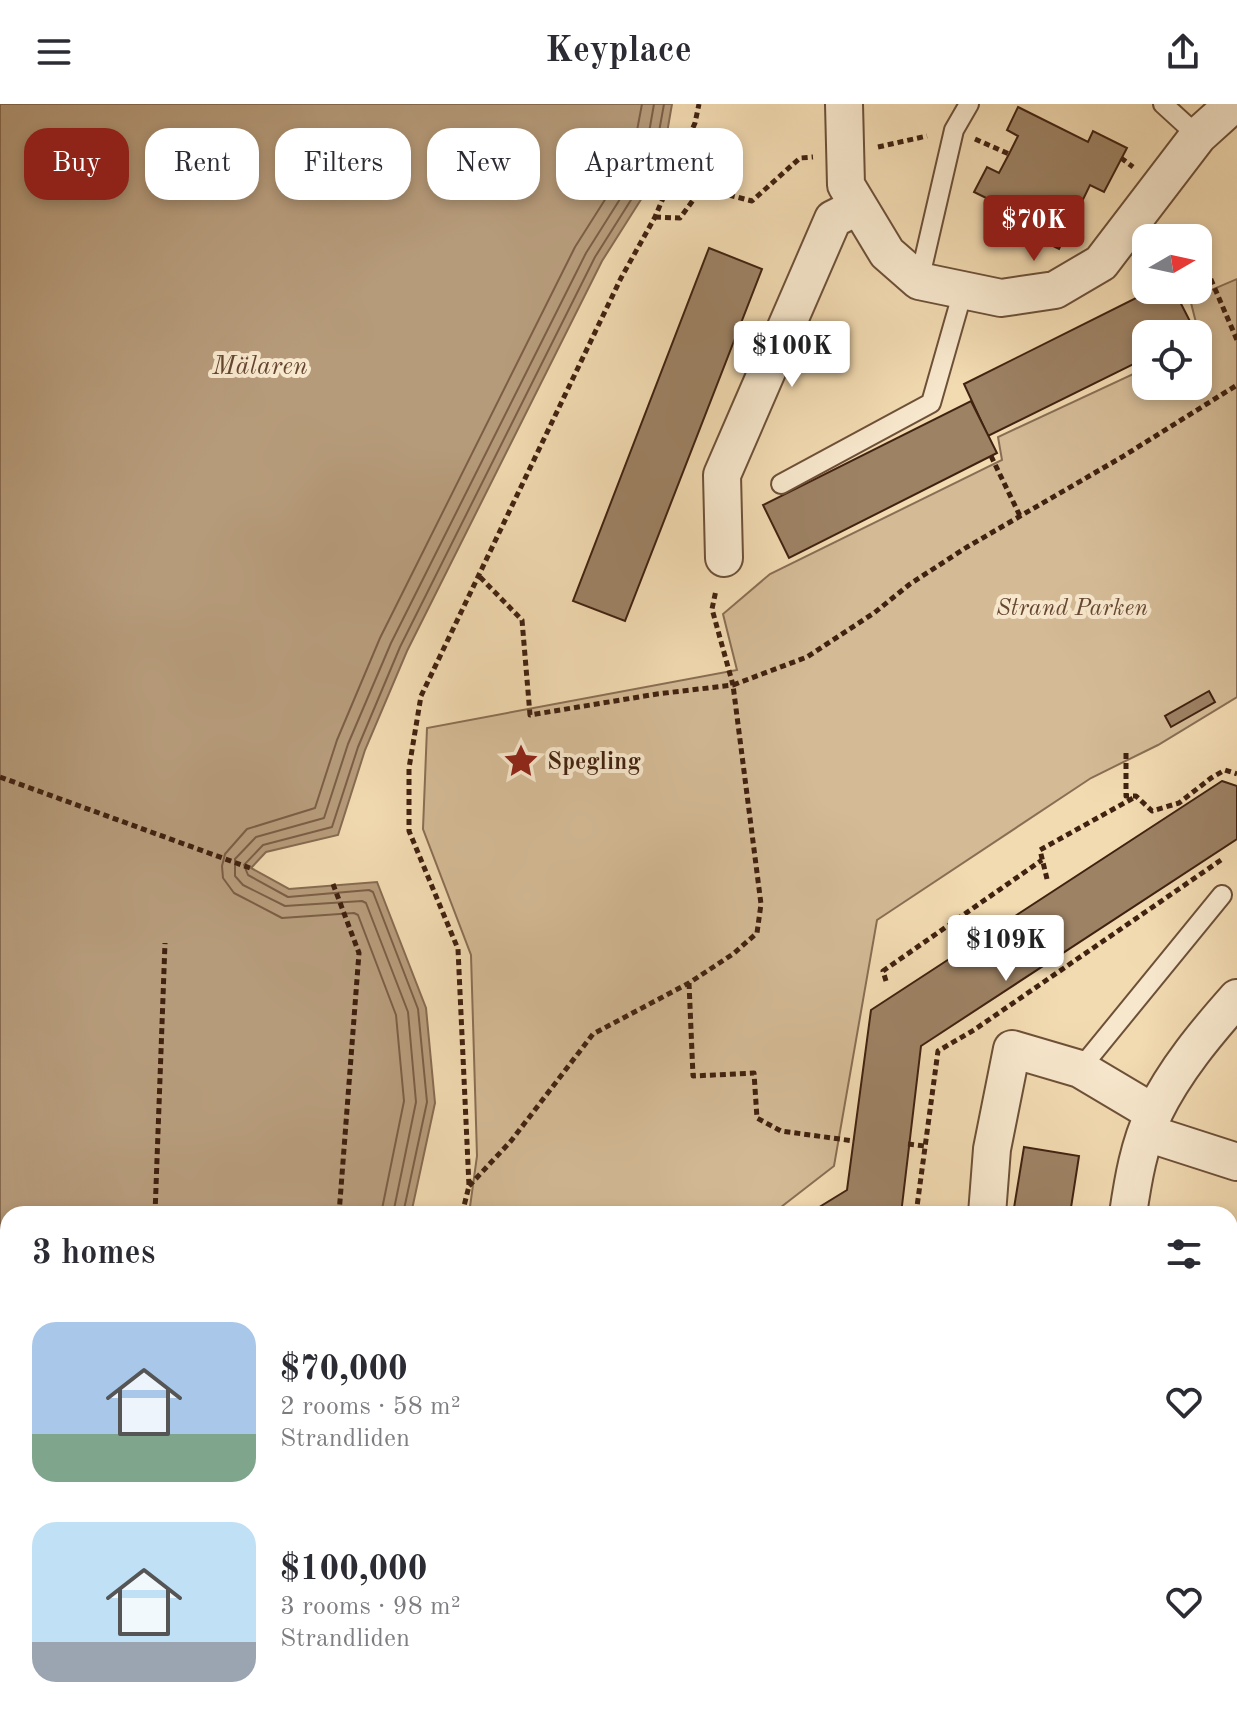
<!DOCTYPE html>
<meta charset="utf-8">
<style>
body{margin:0;font-family:"Old Standard TT",serif;background:#f7f7f7;color:#2b2b33;height:100vh;display:flex;flex-direction:column;font-size:30px;white-space:nowrap}
*{box-sizing:border-box;margin:0}
p{font-size:26px;color:#7c7c81}
.icon{flex:none;width:44px;height:44px;fill:none;stroke:currentColor;stroke-width:2;stroke-linecap:round;stroke-linejoin:round}
.map{position:relative;flex:1;overflow:hidden}
.details{position:absolute;left:0px;top:1102px;width:1238px;height:514px;display:flex;flex-direction:column;background:#fff;border-radius:24px 24px 0 0;box-shadow:0 4px 12px #0003}
.details>*{flex:none}
.guide{position:absolute;left:24px;top:24px;width:800px;height:72px;display:flex;gap:16px}
.needle{width:52px;rotate:81deg}
.fabs{position:absolute;left:1132px;top:120px;display:grid;gap:16px}
.fabs a{display:grid;place-items:center;width:80px;height:80px;border-radius:16px;background:#fff;box-shadow:0 4px 12px #0003;font-size:40px}
.price{position:absolute;translate:-50% -68px;padding:0 18px;border-radius:8px;background:#fff;color:#222;font-size:26px;line-height:52px;filter:drop-shadow(0 2px 4px #0008)}
.price::after{content:'';position:absolute;left:50%;top:48px;width:24px;height:18px;margin-left:-12px;background:inherit;clip-path:polygon(0 0,100% 0,50% 100%)}
.price.on{background:#8f2418;color:#fff}
ul{padding:0;list-style:none}
li{display:flex;align-items:center;gap:24px;height:200px;padding:0 32px}
li span{display:grid;place-items:center;flex:none;width:224px;height:160px;border-radius:24px;color:#555}
li>.icon{margin-inline-start:auto}
span .icon{width:96px;height:96px;fill:#fffc;stroke-width:1}
li b{font-size:34px}
h2{display:flex;justify-content:space-between;align-items:center;height:96px;padding:0 32px;font-size:34px}
.tag{padding:0 28px;border-radius:24px;background:#fff;box-shadow:0 4px 12px #0003;font-size:28px;line-height:72px}
.tag.on{background:#8f2418;color:#fff}
header{display:flex;justify-content:space-between;align-items:center;height:104px;padding:0 32px;background:#fff;font-size:36px;font-weight:600}
.map>svg:first-child{display:block}
.green{fill:#d4bb96;stroke:#8a6e53;stroke-width:2}
.water{fill:#b69b7a;stroke:#876b50;stroke-width:2}
.lines{fill:none;stroke-linecap:round;stroke-linejoin:round}
.shore{stroke:#7c5e45;stroke-width:2}
.building{fill:#9d8264;stroke:#412210;stroke-width:2}
.lane-casing{stroke:#6d5038;stroke-width:22}
.street-casing{stroke:#6d5038;stroke-width:40}
.path{stroke:#412210;stroke-width:5;stroke-dasharray:6 4;stroke-linecap:butt}
.lane{stroke:#f7e7cc;stroke-width:18}
.street{stroke:#f7e7cc;stroke-width:36}
.labels{text-anchor:middle;stroke-width:8;stroke-linejoin:round;paint-order:stroke}
.park-label{font-size:24px;font-style:italic;fill:#664832;stroke:#f7e7cc}
.poi-label{font-size:24px;font-weight:bold;fill:#412210;stroke:#f7e7cc;text-anchor:start}
.water-label{font-size:26px;font-style:italic;fill:#644630;stroke:#f7e7cc}
</style>
<header><svg class="icon" aria-label="menu" viewBox="0 0 24 24"><path d="M4 6h16M4 12h16M4 18h16"/></svg>Keyplace<svg class="icon" aria-label="share" viewBox="0 0 24 24"><path d="M12 15V3M7 8l5-5 5 5M5 13v7h14v-7"/></svg></header>
<div class="map">
<svg width="1237" height="1615" viewBox="0 0 1237 1615">
<rect width="100%" height="100%" fill="#f2dab1"/>
<filter id="stains"><feTurbulence type="fractalNoise" baseFrequency=".0025" numOctaves="4"/><feColorMatrix values="0 0 0 0 .2 0 0 0 0 .09 0 0 0 0 .02 0 0 0 .5 -.17"/></filter>
<radialGradient id="worn" r=".72"><stop offset=".6" stop-color="#630" stop-opacity="0"/><stop offset="1" stop-color="#630" stop-opacity=".3"/></radialGradient>
<!-- green -->
<g class="green">
<path d="M 1237,175 L 1237,593 L 1158,641 L 1091,674 L 877,816 L 834,1062 L 772,1110 L 469,1110 L 477,1052 L 471,851 L 423,725 L 427,624 L 737,566 L 723,510 L 770,470 L 1002,356 L 998,333 L 1146,264 L 1146,282 L 1198,282 L 1198,240 L 1201,238 L 1190,195 Z"/>
<path d="M 240,1608 L 429,1608 L 427,1615 L 237,1615 Z"/>
<path d="M 837,1608 L 1011,1608 L 1010,1615 L 853,1615 Z"/>
</g>
<!-- water -->
<path class="water" d="M 0,0 L 672,0 L 661,64 L 602,157 L 407,547 L 365,646 L 338,731 L 266,748 L 251,764 L 289,785 L 377,778 L 426,904 L 435,999 L 411,1110 L 8,1110 L 8,1608 L 240,1608 L 237,1615 L 0,1615 Z"/>
<g class="lines">
<!-- shore -->
<g class="shore">
<path d="M 381,1110 L 404,997 L 396,911 L 358,811 L 354,809 L 282,814 L 234,789 L 223,774 L 222,762 L 225,750 L 247,725 L 315,704 L 337,636 L 380,534 L 575,143 L 632,53 L 642,0"/>
<path d="M 393,1110 L 416,998 L 408,908 L 366,799 L 362,797 L 285,802 L 243,781 L 235,772 L 235,755 L 256,733 L 324,714 L 348,640 L 391,539 L 586,149 L 644,57 L 654,0"/>
<path d="M 403,1110 L 427,998 L 418,905 L 373,788 L 369,786 L 288,793 L 248,771 L 244,761 L 263,741 L 332,723 L 358,643 L 400,543 L 595,153 L 653,61 L 664,0"/>
</g>
</g>
<!-- building -->
<g class="building">
<path d="M 1018,3 L 1088,38 L 1093,27 L 1127,44 L 1104,88 L 1090,81 L 1059,145 L 1021,126 L 1027,114 L 974,88 L 987,63 L 999,69 L 1009,50 L 1018,32 L 1007,26 Z"/>
<path d="M 709,144 L 762,165 L 625,517 L 573,497 Z"/>
<path d="M 1152,186 L 1174,186 L 1196,229 L 1146,230 L 1146,254 L 988,332 L 964,280 Z"/>
<path d="M 971,297 L 997,349 L 789,454 L 763,401 Z"/>
<path d="M 1209,587 L 1215,598 L 1171,623 L 1165,612 Z"/>
<path d="M 1222,677 L 1237,682 L 1237,735 L 921,942 L 901,1110 L 808,1110 L 847,1086 L 871,906 Z"/>
<path d="M 1024,1043 L 1079,1052 L 1070,1110 L 1013,1110 Z"/>
<path d="M 1230,1295 L 1237,1296 L 1237,1434 L 1230,1433 Z"/>
<path d="M 477,1608 L 518,1608 L 515,1615 L 475,1615 Z"/>
<path d="M 611,1608 L 649,1608 L 646,1615 L 609,1615 Z"/>
<path d="M 1098,1608 L 1155,1608 L 1154,1615 L 1098,1615 Z"/>
</g>
<g class="lines">
<!-- lane casing -->
<g class="lane-casing">
<g id="lane">
<path d="M 1163,0 L 1198,32"/>
<path d="M 919,177 L 954,26 L 969,0"/>
<path d="M 781,380 L 931,299 L 963,187"/>
<path d="M 1080,965 L 1222,791"/>
<path d="M 1174,1615 L 1175,1608"/>
</g>
</g>
<!-- street casing -->
<g class="street-casing">
<g id="street">
<path d="M 844,0 L 846,81 L 887,149 L 919,177 L 1001,194 L 1055,186 L 1101,159 L 1198,32 L 1228,5 L 1237,2"/>
<path d="M 724,454 L 722,371 L 833,115 L 857,103"/>
<path d="M 1147,1029 L 1237,1058"/>
<path d="M 987,1110 L 992,1045 L 1012,945 L 1080,965 L 1154,1009"/>
<path d="M 1128,1110 C 1133,1076 1139,1040 1154,1009 C 1175,966 1206,929 1237,894"/>
<path d="M 1230,1537 L 1237,1540"/>
<path d="M 748,1608 L 765,1615"/>
<path d="M 550,1615 L 553,1608"/>
<path d="M 1040,1615 L 1041,1608"/>
</g>
</g>
<!-- path -->
<g class="path">
<path d="M 975,35 L 1009,50"/>
<path d="M 878,43 L 927,32"/>
<path d="M 1121,54 L 1133,63"/>
<path d="M 655,113 L 680,114 L 702,84 L 752,97 L 800,54 L 813,53"/>
<path d="M 1198,160 L 1209,171 L 1237,236"/>
<path d="M 991,352 L 1020,412"/>
<path d="M 480,473 L 522,516 L 530,611 L 657,590 L 733,581 L 712,505 L 716,486"/>
<path d="M 1126,649 L 1126,692 L 1136,692 L 1152,707 L 1179,699 L 1211,674 L 1225,666 L 1237,670"/>
<path d="M 0,673 L 250,764"/>
<path d="M 1047,775 L 1040,746 L 1135,693"/>
<path d="M 333,780 L 359,849 L 339,1110"/>
<path d="M 886,877 L 883,867 L 1042,756"/>
<path d="M 689,879 L 693,972 L 754,969 L 757,1014 L 781,1027 L 854,1037"/>
<path d="M 908,1040 L 925,1042"/>
<path d="M 469,1082 L 511,1037 L 593,930 L 689,879 L 733,850 L 757,829 L 761,800 L 733,581 L 807,553 L 874,509 L 910,480 L 967,443 L 1122,353 L 1237,281"/>
<path d="M 155,1110 L 165,839"/>
<path d="M 462,1110 L 469,1082 L 458,845 L 409,727 L 409,664 L 421,592 L 553,316 L 621,174 L 655,113 L 695,19 L 699,0"/>
<path d="M 916,1110 L 938,947 L 974,926 L 1221,756"/>
<path d="M 0,1188 L 8,1188"/>
<path d="M 1230,1466 L 1237,1467"/>
<path d="M 1230,1585 L 1235,1571"/>
<path d="M 1224,1608 L 1225,1615"/>
<path d="M 258,1615 L 261,1608"/>
</g>
<!-- lane -->
<use href="#lane" class="lane"/>
<!-- street -->
<use href="#street" class="street"/>
</g>
<!-- icons -->
<defs>
<g id="sight-bare" transform="scale(2.76)"><path d="M0-6L1.8-2.2L6-1.7L2.9 1.2L3.7 5.4L0 3.3L-3.7 5.4L-2.9 1.2L-6-1.7L-1.8-2.2Z" fill="#8f2418" stroke="#f7e7cc" stroke-width="2.5" paint-order="stroke"/></g>
</defs>
<g fill-rule="evenodd">
<use href="#sight-bare" x="521" y="657"/>
</g>
<g class="labels">
<!-- park labels -->
<g class="park-label">
<text x="1072" y="511">Strand Parken</text>
</g>
<!-- poi labels -->
<g class="poi-label">
<text x="547" y="665">Spegling</text>
</g>
<!-- water labels -->
<g class="water-label">
<text x="260" y="270">Mälaren</text>
</g>
</g>
<rect width="100%" height="100%" filter="url(#stains)"/>
<rect width="100%" height="100%" fill="url(#worn)"/>
</svg>
<div class="fabs">
<a><svg class="needle" viewBox="-14 -14 28 28"><path d="M0-13l5 13h-10z" fill="#e53935"/><path d="M0 13l5-13h-10z" fill="#7c7c81"/></svg></a>
<a><svg class="icon" aria-label="locate" viewBox="0 0 24 24"><circle cx="12" cy="12" r="6"/><path d="M12 2v4M12 18v4M2 12h4M18 12h4"/></svg></a>
</div>
<b class="price on" style="left:1034px;top:159px">$70K</b>
<b class="price" style="left:792px;top:285px">$100K</b>
<b class="price" style="left:1006px;top:879px">$109K</b>
<div class="guide">
<a class="tag on">Buy</a>
<a class="tag">Rent</a>
<a class="tag">Filters</a>
<a class="tag">New</a>
<a class="tag">Apartment</a>
</div>
<section class="details">
<h2>3 homes<svg class="icon" aria-label="filters" viewBox="0 0 24 24"><path d="M4 7h16M4 17h16"/><circle cx="9" cy="7" r="2"/><circle cx="15" cy="17" r="2"/></svg></h2>
<ul>
<li><span style="background:linear-gradient(#a9c7e8 70%,#7fa58c 0)"><svg class="icon" aria-label="home" viewBox="0 0 24 24"><path d="M3 11l9-7 9 7M6 9v11h12V9"/></svg></span><div><b>$70,000</b><p>2 rooms · 58 m²</p><p>Strandliden</p></div><svg class="icon" aria-label="heart" viewBox="0 0 24 24"><path d="M12 20l-8-8c-3-5 5-10 8-4 3-6 11-1 8 4z"/></svg></li>
<li><span style="background:linear-gradient(#bfe0f5 75%,#9aa5b1 0)"><svg class="icon" aria-label="home" viewBox="0 0 24 24"><path d="M3 11l9-7 9 7M6 9v11h12V9"/></svg></span><div><b>$100,000</b><p>3 rooms · 98 m²</p><p>Strandliden</p></div><svg class="icon" aria-label="heart" viewBox="0 0 24 24"><path d="M12 20l-8-8c-3-5 5-10 8-4 3-6 11-1 8 4z"/></svg></li>
</ul>
</section>
</div>
